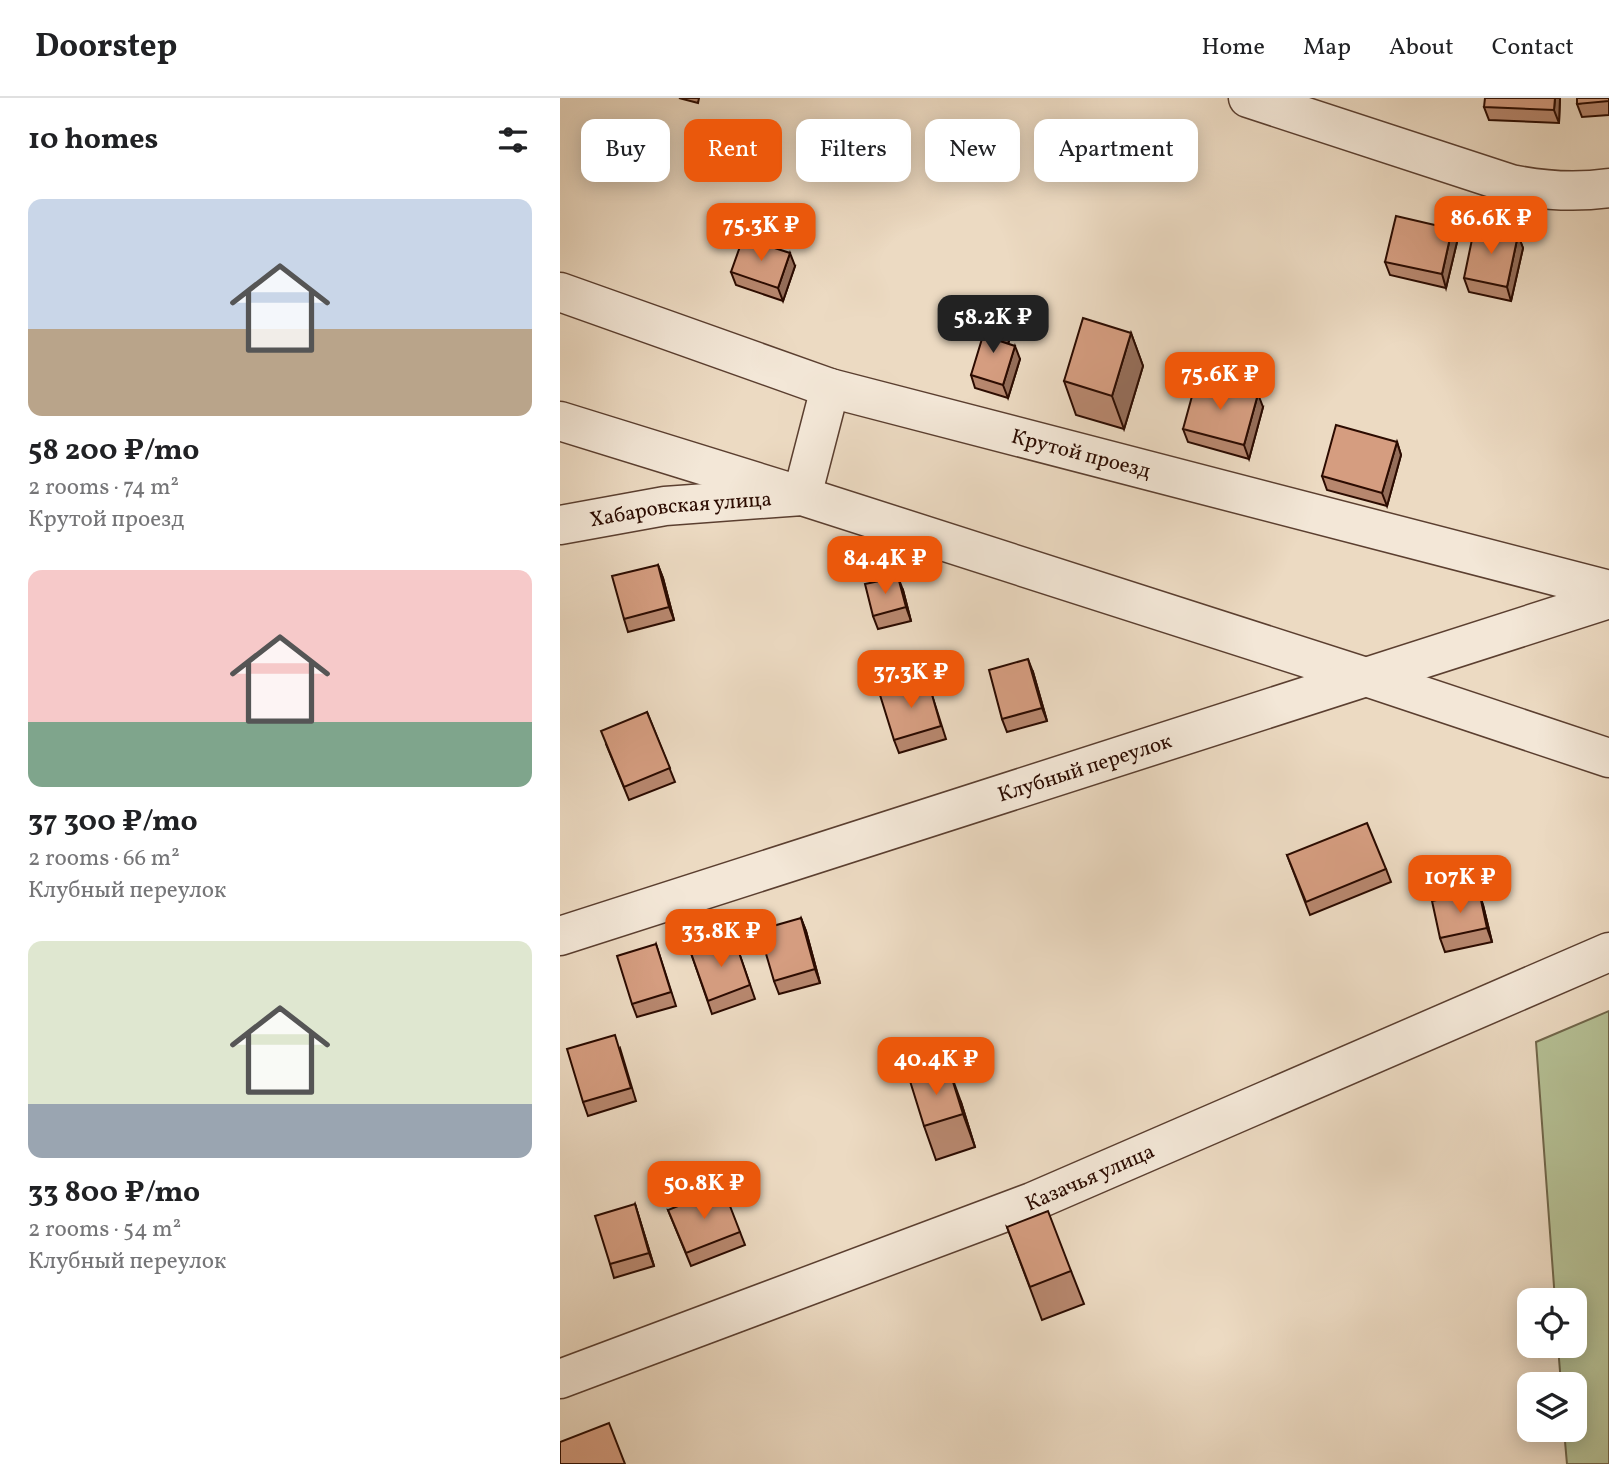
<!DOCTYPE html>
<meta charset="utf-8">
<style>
body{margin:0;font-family:Vollkorn,serif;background:#f2f2f2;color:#202124;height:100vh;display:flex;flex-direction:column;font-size:26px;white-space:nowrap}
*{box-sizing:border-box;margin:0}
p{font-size:23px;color:#757577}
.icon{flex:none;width:38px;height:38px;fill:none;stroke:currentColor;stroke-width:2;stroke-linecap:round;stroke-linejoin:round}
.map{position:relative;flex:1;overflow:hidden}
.drawer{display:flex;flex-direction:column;background:#fff;width:560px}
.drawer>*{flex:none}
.banner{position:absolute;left:21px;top:21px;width:665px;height:63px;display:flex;gap:14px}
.controls{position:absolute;left:957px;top:1190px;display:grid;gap:14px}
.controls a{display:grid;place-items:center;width:70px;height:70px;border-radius:14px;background:#fff;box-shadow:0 4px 18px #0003;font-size:35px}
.price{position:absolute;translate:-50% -60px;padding:0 16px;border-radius:14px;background:#ea580c;color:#fff;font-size:23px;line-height:46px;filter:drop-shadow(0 2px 4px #0008)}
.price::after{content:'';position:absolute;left:50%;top:42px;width:21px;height:16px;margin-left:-10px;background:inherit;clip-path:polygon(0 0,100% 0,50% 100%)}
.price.active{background:#222;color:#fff}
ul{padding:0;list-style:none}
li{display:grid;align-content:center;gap:14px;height:371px;padding:0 28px}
li span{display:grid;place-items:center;height:217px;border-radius:14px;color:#555}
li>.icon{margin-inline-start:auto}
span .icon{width:126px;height:126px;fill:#fffc;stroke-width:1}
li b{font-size:30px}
h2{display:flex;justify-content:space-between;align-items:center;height:84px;padding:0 28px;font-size:30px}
.chip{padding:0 24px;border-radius:14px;background:#fff;box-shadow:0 4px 18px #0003;font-size:24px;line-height:63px}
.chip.active{background:#ea580c;color:#fff}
header{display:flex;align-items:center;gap:42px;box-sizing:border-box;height:98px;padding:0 35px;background:#fff;border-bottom:2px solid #e0e0e0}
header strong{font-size:33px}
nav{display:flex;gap:38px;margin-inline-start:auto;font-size:24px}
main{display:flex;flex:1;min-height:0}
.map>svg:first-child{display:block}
.green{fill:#b5c095;stroke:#70664a;stroke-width:2}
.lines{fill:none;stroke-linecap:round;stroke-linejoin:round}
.minor-casing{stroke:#5b3f30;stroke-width:41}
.minor{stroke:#f3e7d7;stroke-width:38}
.wall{fill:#b7876e;stroke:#2b0b00;stroke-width:2}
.shaded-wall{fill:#956e5a;stroke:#2b0b00;stroke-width:2}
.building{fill:#d59d80;stroke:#2b0b00;stroke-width:2}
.labels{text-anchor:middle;stroke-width:5;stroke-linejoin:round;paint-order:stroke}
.street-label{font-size:21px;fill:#2b0b00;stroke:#f3e7d7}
</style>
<header>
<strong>Doorstep</strong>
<nav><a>Home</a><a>Map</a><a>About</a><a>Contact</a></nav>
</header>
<main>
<section class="drawer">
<h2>10 homes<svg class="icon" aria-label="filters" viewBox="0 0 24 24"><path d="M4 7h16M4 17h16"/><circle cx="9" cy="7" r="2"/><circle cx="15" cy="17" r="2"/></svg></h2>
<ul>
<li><span style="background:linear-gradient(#c9d6e8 60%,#b9a48a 0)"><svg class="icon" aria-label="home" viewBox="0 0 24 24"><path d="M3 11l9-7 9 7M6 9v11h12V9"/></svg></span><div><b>58 200 ₽/mo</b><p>2 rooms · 74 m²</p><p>Крутой проезд</p></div></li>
<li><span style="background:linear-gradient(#f6c9c9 70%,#7fa58c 0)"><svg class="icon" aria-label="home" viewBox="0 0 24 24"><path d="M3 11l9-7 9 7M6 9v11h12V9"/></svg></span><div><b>37 300 ₽/mo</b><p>2 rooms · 66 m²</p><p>Клубный переулок</p></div></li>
<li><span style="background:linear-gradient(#dfe7d0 75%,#9aa5b1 0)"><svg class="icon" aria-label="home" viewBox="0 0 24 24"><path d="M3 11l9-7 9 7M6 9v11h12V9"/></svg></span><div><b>33 800 ₽/mo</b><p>2 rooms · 54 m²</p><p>Клубный переулок</p></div></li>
</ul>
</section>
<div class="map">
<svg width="1049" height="1366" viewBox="0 0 1049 1366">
<rect width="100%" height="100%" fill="#ecdac2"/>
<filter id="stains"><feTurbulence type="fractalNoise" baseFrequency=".00286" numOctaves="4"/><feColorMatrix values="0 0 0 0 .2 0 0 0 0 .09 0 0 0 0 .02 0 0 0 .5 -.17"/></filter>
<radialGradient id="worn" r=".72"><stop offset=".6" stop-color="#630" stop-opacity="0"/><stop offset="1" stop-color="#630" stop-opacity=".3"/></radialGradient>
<!-- green -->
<path class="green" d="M 1049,913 L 1049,1366 L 1007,1366 L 1004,1332 L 1015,1332 L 1015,1286 L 1001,1286 L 998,1248 L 1015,1248 L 1015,1202 L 995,1202 L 976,944 Z"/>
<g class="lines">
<!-- minor casing -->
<g class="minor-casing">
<g id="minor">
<path d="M 688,0 L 951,86 C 985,93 1015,95 1049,90"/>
<path id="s1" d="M 0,194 L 270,290 L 1049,492"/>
<path d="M 0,323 L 242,398 L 270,290"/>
<path id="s2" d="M 0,427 L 105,408 L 242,398 L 806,579 L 1049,660"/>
<path id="s3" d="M 0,838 L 1049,501"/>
<path id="s4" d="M 0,1281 L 472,1104 L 1049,854"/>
</g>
</g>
<!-- minor -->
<use href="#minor" class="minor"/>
</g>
<!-- wall -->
<g class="wall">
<path d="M 119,0 L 139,0 L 138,5 Z"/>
<path d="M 1000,0 L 999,25 L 929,22 L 924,9 Z"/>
<path d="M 1049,0 L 1049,17 L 1022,19 L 1017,6 Z"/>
<path d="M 958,137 L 963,150 L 951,203 L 909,194 L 904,180 Z"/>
<path d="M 897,144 L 886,190 L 830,177 L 825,164 Z"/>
<path d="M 235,168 L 223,203 L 176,187 L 171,174 Z"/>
<path d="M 445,227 L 450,240 L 448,246 L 460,261 L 448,300 L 415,290 L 411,277 Z"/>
<path d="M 571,235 L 583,268 L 564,331 L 516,317 L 504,283 Z"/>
<path d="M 703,309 L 689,361 L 628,344 L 623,331 Z"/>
<path d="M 837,344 L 841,357 L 827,408 L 767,392 L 762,378 Z"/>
<path d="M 98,467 L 103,480 L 114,522 L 68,534 L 64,521 Z"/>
<path d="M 343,492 L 351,523 L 318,531 L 313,518 Z"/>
<path d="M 473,574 L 487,623 L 447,634 L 442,621 Z"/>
<path d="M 372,597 L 386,641 L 339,655 L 334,642 Z"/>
<path d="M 87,614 L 115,684 L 69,702 L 46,646 Z"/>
<path d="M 727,757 L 826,771 L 831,784 L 750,817 Z"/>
<path d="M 923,807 L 932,844 L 885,854 L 880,840 Z"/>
<path d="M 241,820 L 246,833 L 260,885 L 219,896 L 214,883 Z"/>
<path d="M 174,840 L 195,901 L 152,916 L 131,855 Z"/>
<path d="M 96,846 L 116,908 L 77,919 L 72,906 Z"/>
<path d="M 60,950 L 76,1003 L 28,1018 L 23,1004 Z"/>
<path d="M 401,1004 L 415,1049 L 376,1062 L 364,1028 Z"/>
<path d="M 75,1106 L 94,1168 L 54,1180 L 50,1166 Z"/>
<path d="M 108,1112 L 180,1134 L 185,1147 L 131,1168 Z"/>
<path d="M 447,1129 L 511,1173 L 524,1206 L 482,1222 Z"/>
</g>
<!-- shaded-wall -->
<g class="shaded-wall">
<path d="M 995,0 L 1000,0 L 999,25 L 994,12 Z"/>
<path d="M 892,131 L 897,144 L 886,190 L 882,176 Z"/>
<path d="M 958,137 L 963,150 L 951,203 L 947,189 Z"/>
<path d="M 230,155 L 235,168 L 223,203 L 218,190 Z"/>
<path d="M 445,227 L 450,240 L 444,257 L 440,243 Z"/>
<path d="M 571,235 L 583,268 L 564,331 L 552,298 Z"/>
<path d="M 455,248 L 460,261 L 448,300 L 443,287 Z"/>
<path d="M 698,296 L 703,309 L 689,361 L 684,347 Z"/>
<path d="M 837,344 L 841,357 L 827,408 L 822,395 Z"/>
<path d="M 98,467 L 103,480 L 114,522 L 109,509 Z"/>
<path d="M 338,479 L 343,492 L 351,523 L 346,509 Z"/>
<path d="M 468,561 L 473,574 L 487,623 L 482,610 Z"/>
<path d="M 919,793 L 923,807 L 932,844 L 927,830 Z"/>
<path d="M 241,820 L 246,833 L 260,885 L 255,871 Z"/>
<path d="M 389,971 L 401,1004 L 415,1049 L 403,1016 Z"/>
<path d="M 75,1106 L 79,1119 L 94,1168 L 89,1155 Z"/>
</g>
<!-- building -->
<g class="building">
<path d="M 925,0 L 995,0 L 994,12 L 924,9 Z"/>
<path d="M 1017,0 L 1049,0 L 1049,3 L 1017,6 Z"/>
<path d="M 836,118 L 892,131 L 882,176 L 825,164 Z"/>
<path d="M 915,127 L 958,137 L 947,189 L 904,180 Z"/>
<path d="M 183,140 L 230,155 L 218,190 L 171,174 Z"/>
<path d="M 523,220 L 571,235 L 552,298 L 504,283 Z"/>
<path d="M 428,221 L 445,227 L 440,243 L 455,248 L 443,287 L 411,277 Z"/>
<path d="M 637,280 L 698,296 L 684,347 L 623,331 Z"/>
<path d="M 776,327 L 837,344 L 822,395 L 762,378 Z"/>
<path d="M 98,467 L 109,509 L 64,521 L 52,478 Z"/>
<path d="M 338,479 L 346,509 L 313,518 L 305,486 Z"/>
<path d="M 468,561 L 482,610 L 442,621 L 429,572 Z"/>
<path d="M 368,583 L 381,628 L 334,642 L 320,597 Z"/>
<path d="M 87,614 L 110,670 L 64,689 L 41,633 Z"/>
<path d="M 807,725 L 826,771 L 746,804 L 727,757 Z"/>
<path d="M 919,793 L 927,830 L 880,840 L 872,803 Z"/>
<path d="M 241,820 L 255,871 L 214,883 L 199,832 Z"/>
<path d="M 174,840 L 190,887 L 148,903 L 131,855 Z"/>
<path d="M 96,846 L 111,894 L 72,906 L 57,858 Z"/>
<path d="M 55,937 L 71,990 L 23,1004 L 7,951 Z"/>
<path d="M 389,971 L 403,1016 L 364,1028 L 350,983 Z"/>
<path d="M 163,1090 L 180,1134 L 126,1155 L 108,1112 Z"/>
<path d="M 75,1106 L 89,1155 L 50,1166 L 35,1118 Z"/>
<path d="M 488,1113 L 511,1173 L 470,1189 L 447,1129 Z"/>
<path d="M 49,1325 L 65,1366 L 0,1366 L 0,1344 Z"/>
</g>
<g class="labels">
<!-- street labels -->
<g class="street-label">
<text dy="7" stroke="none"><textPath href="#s1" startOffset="546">Крутой проезд</textPath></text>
<text dy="7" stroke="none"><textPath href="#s2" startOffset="122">Хабаровская улица</textPath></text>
<text dy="7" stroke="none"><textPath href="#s3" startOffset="551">Клубный переулок</textPath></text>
<text dy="7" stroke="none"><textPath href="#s4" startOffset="567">Казачья улица</textPath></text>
</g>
</g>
<rect width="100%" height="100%" filter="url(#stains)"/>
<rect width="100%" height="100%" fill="url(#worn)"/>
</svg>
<div class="controls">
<a><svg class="icon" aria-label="locate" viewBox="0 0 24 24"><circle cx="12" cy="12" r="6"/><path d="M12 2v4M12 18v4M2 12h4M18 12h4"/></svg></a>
<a><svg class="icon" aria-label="layers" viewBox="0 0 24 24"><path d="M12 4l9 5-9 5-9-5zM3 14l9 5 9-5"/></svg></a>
</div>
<b class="price" style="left:931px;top:158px">86.6K ₽</b>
<b class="price" style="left:201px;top:165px">75.3K ₽</b>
<b class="price active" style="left:433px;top:257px">58.2K ₽</b>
<b class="price" style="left:660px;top:314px">75.6K ₽</b>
<b class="price" style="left:325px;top:498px">84.4K ₽</b>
<b class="price" style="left:351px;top:612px">37.3K ₽</b>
<b class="price" style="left:900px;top:817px">107K ₽</b>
<b class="price" style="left:161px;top:871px">33.8K ₽</b>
<b class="price" style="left:376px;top:999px">40.4K ₽</b>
<b class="price" style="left:144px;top:1123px">50.8K ₽</b>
<div class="banner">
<a class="chip">Buy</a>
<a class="chip active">Rent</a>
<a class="chip">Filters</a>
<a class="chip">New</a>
<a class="chip">Apartment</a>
</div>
</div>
</main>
